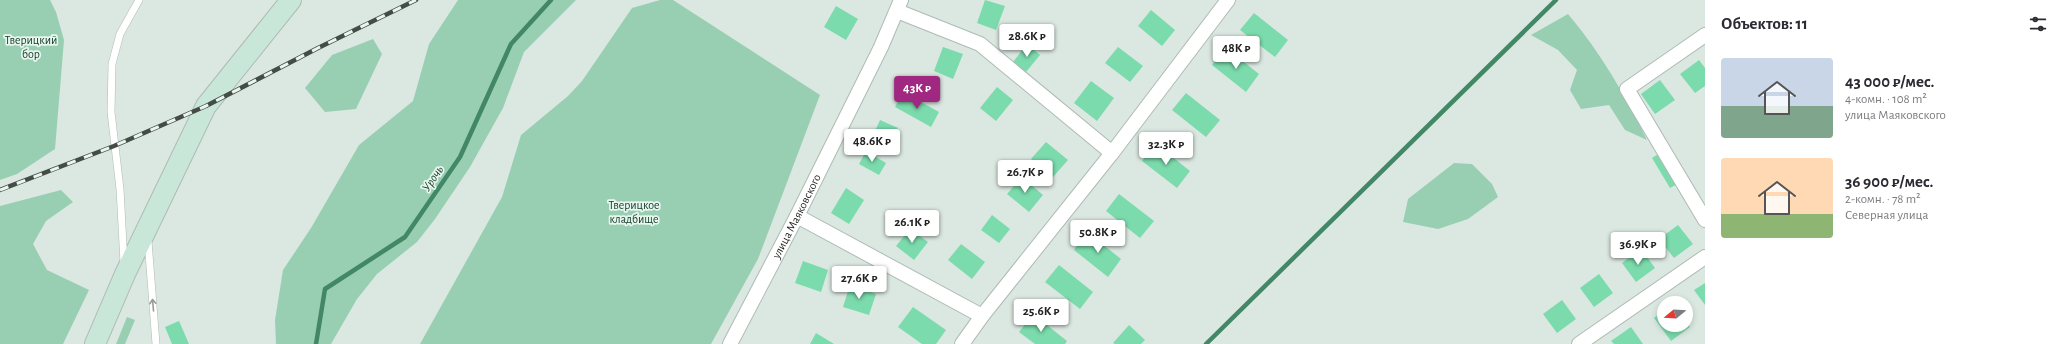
<!DOCTYPE html>
<html lang="ru">
<meta charset="utf-8">
<style>
body{margin:0;font-family:"Alegreya Sans",sans-serif;background:#f2f2f3;color:#2b2b33;height:100vh;display:flex;flex-direction:column;font-size:15px;white-space:nowrap}
*{box-sizing:border-box;margin:0}
p{font-size:13px;color:#7c7c81}
.icon{flex:none;width:22px;height:22px;fill:none;stroke:currentColor;stroke-width:2;stroke-linecap:round;stroke-linejoin:round}
.map{position:relative;flex:1;overflow:hidden}
.side{display:flex;flex-direction:column;background:#fff;width:360px}
.side>*{flex:none}
.needle{width:26px;rotate:252deg}
.tools{position:absolute;left:1657px;top:296px;display:grid;gap:8px}
.tools a{display:grid;place-items:center;width:36px;height:36px;border-radius:50%;background:#fff;box-shadow:0 2px 6px #0003;font-size:20px}
.price{position:absolute;translate:-50% -34px;padding:0 9px;border-radius:4px;background:#fff;color:#222;font-size:13px;line-height:26px;filter:drop-shadow(0 1px 2px #0008)}
.price::after{content:'';position:absolute;left:50%;top:24px;width:12px;height:9px;margin-left:-6px;background:inherit;clip-path:polygon(0 0,100% 0,50% 100%)}
.price.current{background:#a02880;color:#fff}
ul{padding:0;list-style:none}
li{display:flex;align-items:center;gap:12px;height:100px;padding:0 16px}
li span{display:grid;place-items:center;flex:none;width:112px;height:80px;border-radius:4px;color:#555}
li>.icon{margin-inline-start:auto}
span .icon{width:48px;height:48px;fill:#fffc;stroke-width:1}
li b{font-size:17px}
h2{display:flex;justify-content:space-between;align-items:center;height:48px;padding:0 16px;font-size:17px}
main{display:flex;flex:1;min-height:0}
.map>svg:first-child{display:block}
.green{fill:#98cfb2}
.lines{fill:none;stroke-linecap:round;stroke-linejoin:round}
.stream{stroke:#428766;stroke-width:4.5}
.building{fill:#7bdbac}
.service-casing{stroke:#aebbb4;stroke-width:8}
.minor-casing{stroke:#aebbb4;stroke-width:16}
.secondary-casing{stroke:#aebbb4;stroke-width:22}
.service{stroke:#fff;stroke-width:7}
.minor{stroke:#fff;stroke-width:14}
.secondary{stroke:#c8e7d9;stroke-width:20}
.rail-casing{stroke:#454c48;stroke-width:4.5}
.rail{stroke:#e8f6ee;stroke-width:3;stroke-dasharray:9;stroke-linecap:butt}
.oneway{stroke:#989b99}
.labels{text-anchor:middle;stroke-width:3.5;stroke-linejoin:round;paint-order:stroke}
.park-label{font-size:12px;fill:#103b28;stroke:#e8f6ee}
.street-label{font-size:12px;fill:#1b201d;stroke:#e8f6ee}
.water-label{font-size:13px;font-style:italic;fill:#123c29;stroke:#e8f6ee}
</style>
<main>
<div class="map">
<svg width="1705" height="344" viewBox="0 0 1705 344">
<rect width="100%" height="100%" fill="#dbe8e1"/>
<!-- green -->
<g class="green">
<path d="M 0,0 L 50,0 L 56,12 L 64,40 L 55,149 L 17,174 L 0,180 Z"/>
<path d="M 458,0 L 576,0 L 524,52 L 503,108 L 470,167 L 435,219 L 417,242 L 377,274 L 357,299 L 331,344 L 276,344 L 275,320 L 283,270 L 311,228 L 359,145 L 413,101 L 429,44 Z"/>
<path d="M 660,0 L 673,0 L 820,95 L 758,259 L 711,344 L 420,344 L 502,197 L 521,135 L 568,96 L 582,81 L 632,8 Z"/>
<path d="M 1568,14 C 1601,53 1625,95 1647,140 L 1625,130 L 1609,105 L 1581,109 L 1570,90 L 1577,70 L 1558,50 L 1531,35 Z"/>
<path d="M 373,39 L 382,54 L 356,109 L 325,112 L 305,88 L 332,55 Z"/>
<path d="M 1454,163 L 1472,164 L 1492,184 L 1498,197 L 1468,219 L 1438,229 L 1403,222 L 1408,199 Z"/>
<path d="M 61,190 L 73,202 L 46,221 L 33,244 L 47,270 L 89,290 L 63,344 L 0,344 L 0,206 Z"/>
<path d="M 127,317 L 135,320 L 125,344 L 116,344 Z"/>
</g>
<g class="lines">
<!-- stream -->
<g class="stream">
<path d="M 316,344 L 325,289 L 405,237 L 460,157 L 511,44 L 551,0"/>
<path d="M 1206,344 L 1556,0"/>
</g>
</g>
<!-- building -->
<g class="building">
<path d="M 985,0 L 1005,6 L 996,30 L 977,23 Z"/>
<path d="M 836,6 L 858,19 L 846,40 L 824,27 Z"/>
<path d="M 1151,10 L 1175,30 L 1162,46 L 1138,26 Z"/>
<path d="M 1254,13 L 1288,40 L 1275,57 L 1240,30 Z"/>
<path d="M 1027,44 L 1040,55 L 1026,72 L 1013,62 Z"/>
<path d="M 943,47 L 963,54 L 953,79 L 934,71 Z"/>
<path d="M 1118,47 L 1143,66 L 1130,82 L 1105,63 Z"/>
<path d="M 1225,47 L 1259,74 L 1246,92 L 1212,65 Z"/>
<path d="M 1699,60 L 1705,68 L 1705,86 L 1695,93 L 1680,74 Z"/>
<path d="M 1660,80 L 1675,100 L 1655,114 L 1641,94 Z"/>
<path d="M 1091,81 L 1114,98 L 1097,121 L 1074,103 Z"/>
<path d="M 997,87 L 1013,100 L 996,121 L 980,108 Z"/>
<path d="M 903,92 L 939,112 L 931,127 L 895,107 Z"/>
<path d="M 1186,93 L 1220,120 L 1206,137 L 1172,110 Z"/>
<path d="M 880,120 L 898,128 L 890,148 L 871,140 Z"/>
<path d="M 1046,142 L 1068,160 L 1053,177 L 1031,159 Z"/>
<path d="M 1156,144 L 1190,171 L 1177,188 L 1142,161 Z"/>
<path d="M 866,151 L 886,163 L 879,175 L 859,164 Z"/>
<path d="M 1660,153 L 1679,183 L 1670,188 L 1652,158 Z"/>
<path d="M 1022,177 L 1043,195 L 1029,212 L 1007,194 Z"/>
<path d="M 846,188 L 864,200 L 849,224 L 831,213 Z"/>
<path d="M 1119,194 L 1154,221 L 1140,238 L 1106,211 Z"/>
<path d="M 992,215 L 1010,229 L 999,243 L 981,230 Z"/>
<path d="M 1678,225 L 1693,244 L 1674,258 L 1659,239 Z"/>
<path d="M 910,229 L 928,242 L 914,260 L 896,246 Z"/>
<path d="M 1087,232 L 1121,259 L 1108,277 L 1074,250 Z"/>
<path d="M 961,244 L 985,262 L 972,279 L 948,260 Z"/>
<path d="M 1641,249 L 1655,268 L 1636,282 L 1622,263 Z"/>
<path d="M 803,261 L 828,270 L 821,292 L 795,283 Z"/>
<path d="M 1059,265 L 1093,292 L 1080,309 L 1045,282 Z"/>
<path d="M 1599,274 L 1613,293 L 1594,307 L 1580,288 Z"/>
<path d="M 1705,283 L 1705,305 L 1694,290 Z"/>
<path d="M 850,285 L 876,294 L 869,315 L 843,307 Z"/>
<path d="M 1562,300 L 1576,319 L 1557,333 L 1543,314 Z"/>
<path d="M 913,307 L 946,330 L 936,344 L 922,344 L 898,327 Z"/>
<path d="M 1664,310 L 1664,325 L 1686,325 L 1686,322 L 1690,327 L 1671,341 L 1654,318 Z"/>
<path d="M 1033,314 L 1067,341 L 1065,344 L 1035,344 L 1019,332 Z"/>
<path d="M 179,321 L 189,344 L 172,344 L 165,327 Z"/>
<path d="M 1129,325 L 1145,340 L 1141,344 L 1115,344 L 1113,343 Z"/>
<path d="M 1631,327 L 1643,344 L 1614,344 L 1611,341 Z"/>
<path d="M 816,333 L 834,344 L 810,344 Z"/>
</g>
<g class="lines">
<!-- service casing -->
<g class="service-casing">
<g id="service">
<path d="M 148,241 L 156,344"/>
<path d="M 124,263 L 120,189 L 111,112 L 112,64 L 120,34 L 139,0"/>
</g>
</g>
<!-- minor casing -->
<g class="minor-casing">
<g id="minor">
<path d="M 897,11 L 980,44 L 1112,153"/>
<path d="M 1705,35 L 1627,89 L 1705,220"/>
<path d="M 797,216 L 982,316"/>
<path id="s1" d="M 730,344 L 797,216 L 881,47 L 901,0"/>
<path d="M 962,344 L 982,316 L 1112,153 L 1228,0"/>
<path d="M 1579,344 L 1705,257"/>
</g>
</g>
<!-- secondary casing -->
<g class="secondary-casing">
<path id="secondary" d="M 95,344 L 125,274 L 206,106 L 291,0"/>
</g>
<!-- service -->
<use href="#service" class="service"/>
<!-- minor -->
<use href="#minor" class="minor"/>
<!-- secondary -->
<use href="#secondary" class="secondary"/>
<!-- rail casing -->
<g class="rail-casing">
<path id="rail" d="M 0,190 L 114,146 L 206,106 L 318,48 L 416,0"/>
</g>
<!-- rail -->
<use href="#rail" class="rail"/>
</g>
<!-- one-way arrows -->
<defs><path id="oneway-shaft" d="M-6 0H5M1.5-3L5.5 0L1.5 3" fill="none" stroke-width="1.6" stroke-linecap="round" stroke-linejoin="round"/></defs>
<use class="oneway" href="#oneway-shaft" transform="translate(153 305) rotate(-95)"/>
<g class="labels">
<!-- park labels -->
<g class="park-label">
<text x="31" y="44">Тверицкий<tspan x="31" dy="14">бор</tspan></text>
<text x="634" y="209">Тверицкое<tspan x="634" dy="14">кладбище</tspan></text>
</g>
<!-- street labels -->
<g class="street-label">
<text dy="4" stroke="none"><textPath href="#s1" startOffset="144">улица Маяковского</textPath></text>
</g>
<!-- water labels -->
<g class="water-label">
<text transform="translate(432 178) rotate(-56)" y="5">Урочь</text>
</g>
</g>
</svg>
<div class="tools">
<a><svg class="needle" viewBox="-14 -14 28 28"><path d="M0-13l5 13h-10z" fill="#e53935"/><path d="M0 13l5-13h-10z" fill="#7c7c81"/></svg></a>
</div>
<b class="price" style="left:1027px;top:58px">28.6K ₽</b>
<b class="price" style="left:1236px;top:70px">48K ₽</b>
<b class="price current" style="left:917px;top:110px">43K ₽</b>
<b class="price" style="left:872px;top:163px">48.6K ₽</b>
<b class="price" style="left:1166px;top:166px">32.3K ₽</b>
<b class="price" style="left:1025px;top:194px">26.7K ₽</b>
<b class="price" style="left:912px;top:244px">26.1K ₽</b>
<b class="price" style="left:1098px;top:254px">50.8K ₽</b>
<b class="price" style="left:1638px;top:266px">36.9K ₽</b>
<b class="price" style="left:859px;top:300px">27.6K ₽</b>
<b class="price" style="left:1041px;top:333px">25.6K ₽</b>
</div>
<section class="side">
<h2>Объектов: 11<svg class="icon" aria-label="filters" viewBox="0 0 24 24"><path d="M4 7h16M4 17h16"/><circle cx="9" cy="7" r="2"/><circle cx="15" cy="17" r="2"/></svg></h2>
<ul>
<li><span style="background:linear-gradient(#c9d6e8 60%,#7fa58c 0)"><svg class="icon" aria-label="home" viewBox="0 0 24 24"><path d="M3 11l9-7 9 7M6 9v11h12V9"/></svg></span><div><b>43 000 ₽/мес.</b><p>4-комн. · 108 m²</p><p>улица Маяковского</p></div></li>
<li><span style="background:linear-gradient(#ffd9b3 70%,#8fb573 0)"><svg class="icon" aria-label="home" viewBox="0 0 24 24"><path d="M3 11l9-7 9 7M6 9v11h12V9"/></svg></span><div><b>36 900 ₽/мес.</b><p>2-комн. · 78 m²</p><p>Северная улица</p></div></li>
</ul>
</section>
</main>
